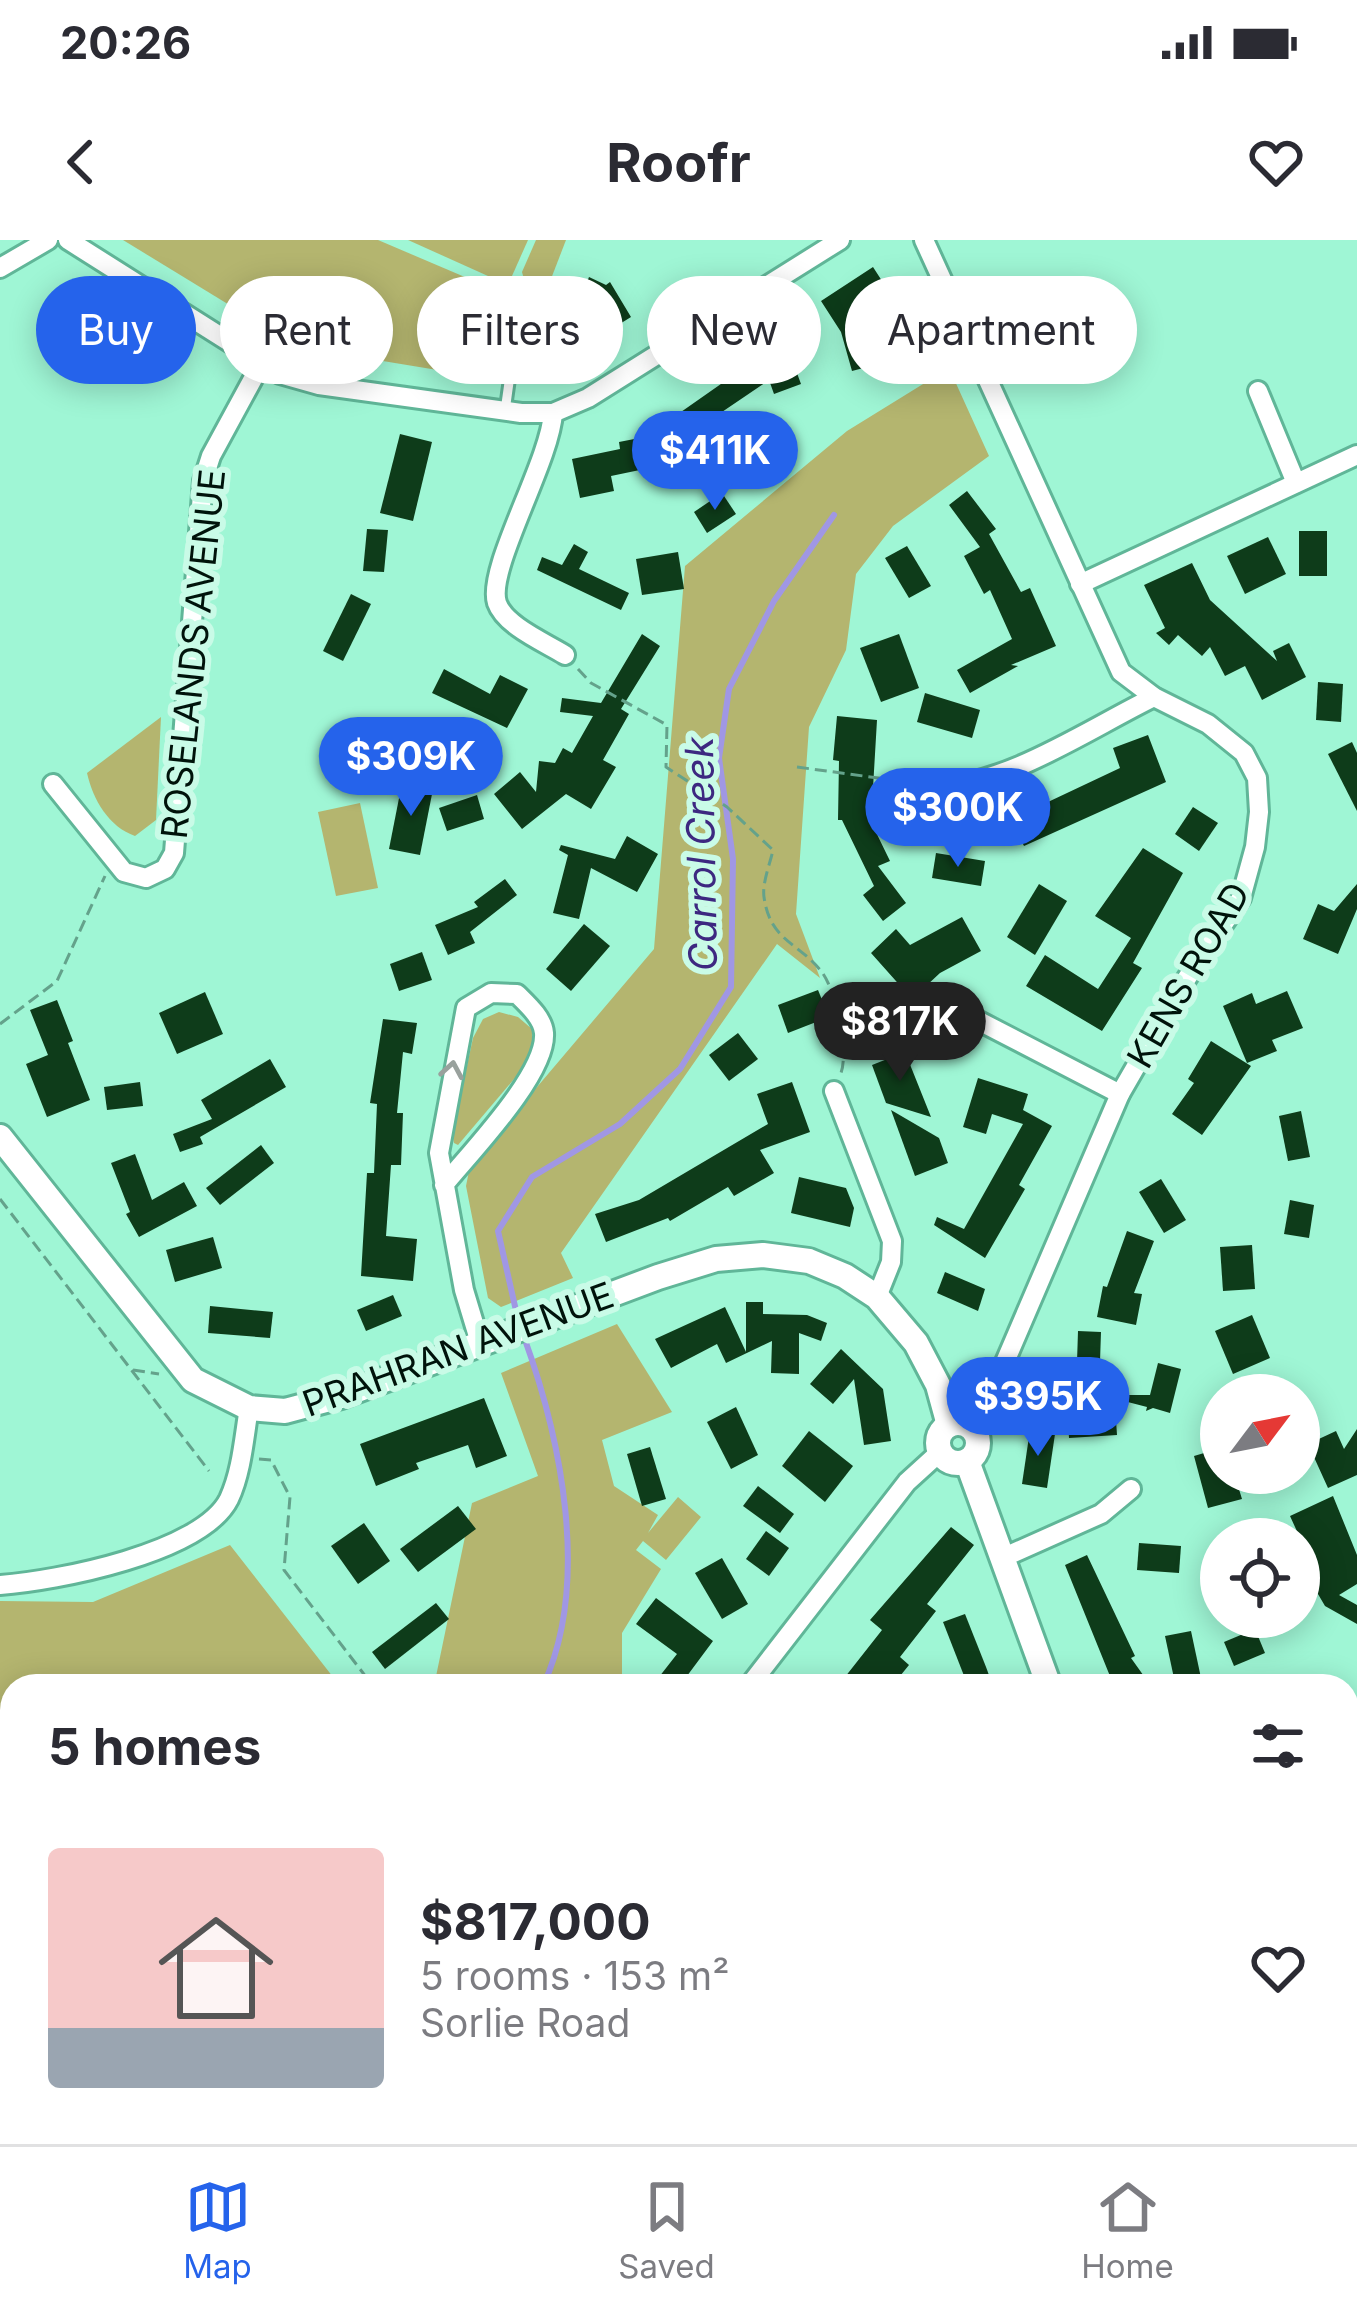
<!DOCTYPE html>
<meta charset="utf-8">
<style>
body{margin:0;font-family:Inter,sans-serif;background:#f2f2f3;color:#2b2b33;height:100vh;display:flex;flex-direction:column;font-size:45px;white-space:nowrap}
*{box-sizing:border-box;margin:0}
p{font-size:39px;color:#7c7c81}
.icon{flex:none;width:66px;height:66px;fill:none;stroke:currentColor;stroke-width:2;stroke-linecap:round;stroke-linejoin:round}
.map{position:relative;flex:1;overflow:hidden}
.panel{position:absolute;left:0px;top:1434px;width:1359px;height:471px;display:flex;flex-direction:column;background:#fff;border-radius:36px 36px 0 0;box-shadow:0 6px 30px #0003}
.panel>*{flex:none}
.top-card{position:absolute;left:36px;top:36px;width:1287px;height:108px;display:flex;gap:24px}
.needle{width:78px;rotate:58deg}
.fabs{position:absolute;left:1200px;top:1134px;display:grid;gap:24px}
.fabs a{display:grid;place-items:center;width:120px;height:120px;border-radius:50%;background:#fff;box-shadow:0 6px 30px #0003;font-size:60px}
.price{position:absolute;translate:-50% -102px;padding:0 27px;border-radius:42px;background:#2563eb;color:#fff;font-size:39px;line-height:78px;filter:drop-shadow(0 3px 6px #0008)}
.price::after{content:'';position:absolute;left:50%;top:72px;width:36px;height:27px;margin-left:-18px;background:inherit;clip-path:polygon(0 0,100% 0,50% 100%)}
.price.current{background:#222;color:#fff}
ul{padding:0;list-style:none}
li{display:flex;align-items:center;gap:36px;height:300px;padding:0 48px}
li+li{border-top:3px solid #e1e1e2}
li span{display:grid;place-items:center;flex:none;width:336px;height:240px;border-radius:12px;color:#555}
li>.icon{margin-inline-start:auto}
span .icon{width:144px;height:144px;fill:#fffc;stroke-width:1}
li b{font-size:51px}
h2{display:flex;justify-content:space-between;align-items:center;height:144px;padding:0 48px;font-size:51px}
.pill{padding:0 42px;border-radius:54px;background:#fff;box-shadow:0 6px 30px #0003;font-size:42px;line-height:108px}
.pill.current{background:#2563eb;color:#fff}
.status{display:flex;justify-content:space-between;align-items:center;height:84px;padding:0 60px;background:#fff;direction:ltr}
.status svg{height:33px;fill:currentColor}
header{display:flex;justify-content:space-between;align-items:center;height:156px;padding:0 48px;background:#fff;font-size:54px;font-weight:700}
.dock{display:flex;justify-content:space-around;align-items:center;height:168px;border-top:3px solid #e1e1e2;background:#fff;font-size:33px;color:#7c7c81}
.dock a{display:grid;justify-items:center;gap:6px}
.dock .current{color:#2563eb}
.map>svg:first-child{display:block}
.green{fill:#b4b56f}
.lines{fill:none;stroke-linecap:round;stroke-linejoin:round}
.stream{stroke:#a097e4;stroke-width:6}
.building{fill:#0e3c1a}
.service-casing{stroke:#60b698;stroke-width:15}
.minor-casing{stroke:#60b698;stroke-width:24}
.tertiary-casing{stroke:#60b698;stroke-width:30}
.path{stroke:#64a28b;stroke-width:3;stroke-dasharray:12 6;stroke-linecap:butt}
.service{stroke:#fff;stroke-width:9}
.minor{stroke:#fff;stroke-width:18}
.tertiary{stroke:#fff;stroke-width:24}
.oneway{stroke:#99a19d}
.labels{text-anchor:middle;stroke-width:12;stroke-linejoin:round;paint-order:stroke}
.street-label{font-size:36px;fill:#00130b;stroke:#c9fbe7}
.water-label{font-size:39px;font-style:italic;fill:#3d2880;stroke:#c9fbe7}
</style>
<div class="status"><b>20:26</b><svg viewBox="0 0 49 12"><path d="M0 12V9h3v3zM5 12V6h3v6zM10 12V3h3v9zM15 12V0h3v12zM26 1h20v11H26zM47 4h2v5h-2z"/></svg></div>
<header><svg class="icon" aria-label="back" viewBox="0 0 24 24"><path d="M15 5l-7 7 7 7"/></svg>Roofr<svg class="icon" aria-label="heart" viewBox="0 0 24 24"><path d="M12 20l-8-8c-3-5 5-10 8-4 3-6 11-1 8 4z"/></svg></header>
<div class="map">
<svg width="1357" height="1904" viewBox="0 0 1357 1904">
<rect width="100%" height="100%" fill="#9ff6d5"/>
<!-- green -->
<g class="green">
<path d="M 123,0 L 378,0 L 514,58 L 504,141 L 298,107 Z"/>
<path d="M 408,0 L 528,0 L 508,45 Z"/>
<path d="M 536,0 L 566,0 L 539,70 L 532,68 L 522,32 Z"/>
<path d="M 949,128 L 989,216 L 893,286 L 856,334 L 846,410 L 809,487 L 796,674 L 820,738 L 777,704 L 561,1013 L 573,1038 L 501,1067 L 488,1058 L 466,946 L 470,926 L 654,709 L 685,326 L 847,191 Z"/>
<path d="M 161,477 L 156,580 L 135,596 C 109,587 93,560 87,533 Z"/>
<path d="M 360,563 L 378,648 L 336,656 L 318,572 Z"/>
<path d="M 499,772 L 518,777 L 532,789 L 532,818 L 458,905 L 454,903 L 452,894 L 473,798 L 483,779 Z"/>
<path d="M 617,1084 L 672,1172 L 602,1200 L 614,1246 L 658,1275 L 648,1293 L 678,1257 L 701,1277 L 666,1320 L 643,1301 L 636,1310 L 661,1329 L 622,1393 L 622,1446 L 434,1446 L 472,1263 L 538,1236 L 501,1133 Z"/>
<path d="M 230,1305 L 340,1446 L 12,1446 L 12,1893 L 311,1893 L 302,1904 L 0,1904 L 0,1361 L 93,1362 Z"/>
</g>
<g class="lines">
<!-- stream -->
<g class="stream">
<path d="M 519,1084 L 498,991 L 532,937 L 620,884 L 680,829 L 731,747 L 733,619 L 719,518 L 729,449 L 774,361 L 834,275"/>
<path d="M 524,1097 C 561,1199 591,1343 543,1446"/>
<path d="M 0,1876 L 12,1874"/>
</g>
</g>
<!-- building -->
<g class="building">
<path d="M 873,27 L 902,72 L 913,115 L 852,131 L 841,92 L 821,61 Z"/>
<path d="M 589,37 L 606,45 L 610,42 L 631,77 L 568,116 L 549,109 L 559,86 L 569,90 Z"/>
<path d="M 790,114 L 801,144 L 774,154 L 769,140 L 657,216 L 659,226 L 611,236 L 614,251 L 580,258 L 572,219 L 620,209 L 619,202 L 665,193 L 661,186 L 748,125 L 751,130 Z"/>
<path d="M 768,190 L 789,223 L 750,246 L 730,214 Z"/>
<path d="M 400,194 L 432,202 L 413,281 L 380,273 Z"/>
<path d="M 967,251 L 996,289 L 989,294 L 1021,352 L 1030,348 L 1056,406 L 1011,425 L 1018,426 L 970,453 L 957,430 L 1012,399 L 990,350 L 984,354 L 964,316 L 980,307 L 949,265 Z"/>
<path d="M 722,253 L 736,274 L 707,293 L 694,272 Z"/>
<path d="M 367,289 L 388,290 L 384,332 L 363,331 Z"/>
<rect x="1299" y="291" width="28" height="45"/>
<path d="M 1268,297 L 1286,334 L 1245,354 L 1227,316 Z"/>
<path d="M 574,304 L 588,312 L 579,329 L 629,353 L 621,370 L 537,330 L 542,317 L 562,325 Z"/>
<path d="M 907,306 L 931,346 L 909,358 L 885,318 Z"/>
<path d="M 678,312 L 684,349 L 642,355 L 636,319 Z"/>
<path d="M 1192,323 L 1210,360 L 1277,421 L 1273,411 L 1289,403 L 1306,437 L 1262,460 L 1245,426 L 1225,436 L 1210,407 L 1202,416 L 1178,395 L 1169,405 L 1156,393 L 1165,388 L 1144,345 Z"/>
<path d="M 351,354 L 371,364 L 343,421 L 323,411 Z"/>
<path d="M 642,394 L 660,406 L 621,469 L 629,474 L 603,520 L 616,527 L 591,569 L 566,554 L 522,589 L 494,554 L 520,532 L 536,552 L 539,521 L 555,523 L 563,508 L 572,513 L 593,476 L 560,472 L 562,458 L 601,463 Z"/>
<path d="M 899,394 L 919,448 L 881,462 L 860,408 Z"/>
<path d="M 444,429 L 490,454 L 500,435 L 528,449 L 507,488 L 432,453 Z"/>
<path d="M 1318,442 L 1343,444 L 1341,482 L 1316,480 Z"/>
<path d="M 925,453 L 980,470 L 972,498 L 917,482 Z"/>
<path d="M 837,476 L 877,480 L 871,582 L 890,621 L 878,626 L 906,663 L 883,681 L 863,655 L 874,646 L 842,580 L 838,580 L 839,521 L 833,520 Z"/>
<path d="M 1148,495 L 1166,542 L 1024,606 L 1009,576 L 1029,566 L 1031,570 L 1120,528 L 1113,508 Z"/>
<path d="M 1352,502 L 1357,513 L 1357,571 L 1328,514 Z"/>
<path d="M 402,543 L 433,549 L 420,615 L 389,609 Z"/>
<path d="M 477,555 L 484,579 L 447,591 L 439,568 Z"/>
<path d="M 1193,567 L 1218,583 L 1199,611 L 1175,594 Z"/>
<path d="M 627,596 L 658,614 L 637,652 L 591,628 L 579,679 L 553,673 L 568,615 L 559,610 L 561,605 L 615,619 Z"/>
<path d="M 1143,608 L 1183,633 L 1133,723 L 1142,728 L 1102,791 L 1026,746 L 1045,715 L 1098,749 L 1131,698 L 1095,676 Z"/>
<path d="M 936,613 L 985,621 L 981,646 L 932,638 Z"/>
<path d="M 505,639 L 517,655 L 470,692 L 475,703 L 448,715 L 435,685 L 478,667 L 474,662 Z"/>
<path d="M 1039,644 L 1067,661 L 1035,715 L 1007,697 Z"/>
<path d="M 1357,644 L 1357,669 L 1338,714 L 1303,699 L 1318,664 L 1334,671 Z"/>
<path d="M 962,677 L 981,711 L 940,733 L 912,759 L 871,713 L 896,689 L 910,705 Z"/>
<path d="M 584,684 L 610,706 L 571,751 L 546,729 Z"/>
<path d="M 422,712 L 432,740 L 399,751 L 390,724 Z"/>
<path d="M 818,750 L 829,777 L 788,793 L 778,765 Z"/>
<path d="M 1287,751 L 1303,788 L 1272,800 L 1277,811 L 1247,823 L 1223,766 L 1252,753 L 1256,764 Z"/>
<path d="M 205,752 L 223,794 L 177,814 L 159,773 Z"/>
<path d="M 57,760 L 73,801 L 68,803 L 90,860 L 47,877 L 26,824 L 48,815 L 30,770 Z"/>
<path d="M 383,779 L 417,783 L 412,814 L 403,812 L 397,873 L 403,873 L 401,925 L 391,925 L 386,996 L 417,999 L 413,1041 L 361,1036 L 367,933 L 374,933 L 377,864 L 370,863 Z"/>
<path d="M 738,793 L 758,819 L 729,841 L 709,815 Z"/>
<path d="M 1211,801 L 1251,826 L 1202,895 L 1172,874 L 1194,843 L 1188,839 Z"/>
<path d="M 905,812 L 931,877 L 886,863 L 872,825 Z"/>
<path d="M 270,819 L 286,847 L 200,897 L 203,904 L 180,912 L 173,894 L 212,879 L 201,860 Z"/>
<path d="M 978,838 L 1028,854 L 1023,870 L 1052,886 L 1019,945 L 1025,949 L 985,1018 L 934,985 L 937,977 L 964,989 L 1023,884 L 992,874 L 986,894 L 963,887 Z"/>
<path d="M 140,842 L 143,866 L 107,870 L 104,847 Z"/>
<path d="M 792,842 L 810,892 L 760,910 L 774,933 L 734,956 L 728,947 L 670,981 L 668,978 L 606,1002 L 595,974 L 639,960 L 768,884 L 757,854 Z"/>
<path d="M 891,870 L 939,898 L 948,923 L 915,936 Z"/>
<path d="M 1301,871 L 1310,917 L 1288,921 L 1279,876 Z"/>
<path d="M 261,905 L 274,923 L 220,965 L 206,948 Z"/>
<path d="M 135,914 L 152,960 L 184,942 L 197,966 L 139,997 L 126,974 L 130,972 L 111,923 Z"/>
<path d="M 799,937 L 846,948 L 854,968 L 850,987 L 791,973 Z"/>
<path d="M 1161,939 L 1186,980 L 1164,993 L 1139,952 Z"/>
<path d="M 1290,960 L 1314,965 L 1309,998 L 1284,994 Z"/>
<path d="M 1127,991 L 1154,1001 L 1134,1053 L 1142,1054 L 1136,1085 L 1097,1077 L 1103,1046 L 1107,1047 Z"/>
<path d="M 213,997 L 222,1028 L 175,1042 L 166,1010 Z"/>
<path d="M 1252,1005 L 1255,1049 L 1223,1051 L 1220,1007 Z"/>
<path d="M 945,1032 L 985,1049 L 978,1071 L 937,1053 Z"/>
<path d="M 393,1055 L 402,1076 L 366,1091 L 357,1070 Z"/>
<path d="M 746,1062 L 763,1062 L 763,1074 L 807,1075 L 827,1083 L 821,1101 L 799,1093 L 799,1134 L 771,1133 L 772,1101 L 726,1123 L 717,1104 L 671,1128 L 655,1099 L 725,1067 L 746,1112 Z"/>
<path d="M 210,1066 L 273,1072 L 270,1098 L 208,1093 Z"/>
<path d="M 1252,1075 L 1270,1118 L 1233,1134 L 1215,1091 Z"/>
<path d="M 1078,1091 L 1101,1092 L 1099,1151 L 1114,1151 L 1117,1195 L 1069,1198 L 1066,1153 L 1076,1153 Z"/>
<path d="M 841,1109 L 883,1149 L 891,1201 L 864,1205 L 854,1139 L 833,1164 L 810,1144 Z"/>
<path d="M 1158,1123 L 1181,1129 L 1170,1173 L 1153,1168 L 1146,1171 L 1147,1167 L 1120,1160 L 1121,1155 L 1150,1155 Z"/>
<path d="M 484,1158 L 507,1216 L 476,1228 L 468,1205 L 416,1223 L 419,1229 L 376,1246 L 360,1204 Z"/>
<path d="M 736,1167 L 758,1215 L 731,1229 L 707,1182 Z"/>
<path d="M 1357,1189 L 1357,1235 L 1328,1248 L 1308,1204 L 1336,1191 L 1344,1209 Z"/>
<path d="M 1030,1190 L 1055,1194 L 1047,1248 L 1022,1244 Z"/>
<path d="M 809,1191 L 853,1226 L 825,1262 L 782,1226 Z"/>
<path d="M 650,1207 L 666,1259 L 642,1266 L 627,1214 Z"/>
<path d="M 1221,1208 L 1221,1233 L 1234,1233 L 1242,1259 L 1208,1268 L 1194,1216 Z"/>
<path d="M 758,1246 L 794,1274 L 780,1293 L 743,1266 Z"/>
<path d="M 1333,1256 L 1357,1315 L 1357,1344 L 1339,1355 L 1357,1365 L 1357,1384 L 1325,1366 L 1308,1337 L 1316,1333 L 1290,1276 Z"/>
<path d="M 458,1266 L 476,1289 L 418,1332 L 400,1309 Z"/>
<path d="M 364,1283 L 390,1321 L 358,1344 L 331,1306 Z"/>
<path d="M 951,1287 L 974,1305 L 927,1364 L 936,1371 L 900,1417 L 909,1425 L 892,1446 L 855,1446 L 845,1437 L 882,1390 L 870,1380 Z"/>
<path d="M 766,1291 L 789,1308 L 769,1336 L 746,1319 Z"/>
<path d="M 1139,1303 L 1181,1306 L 1179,1333 L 1137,1330 Z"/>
<path d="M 1087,1315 L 1135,1416 L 1131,1418 L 1151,1446 L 1114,1446 L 1065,1325 Z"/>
<path d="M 722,1318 L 748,1364 L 722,1379 L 695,1333 Z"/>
<path d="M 656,1358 L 713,1401 L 687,1436 L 700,1446 L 652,1446 L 677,1414 L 636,1384 Z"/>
<path d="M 436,1363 L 449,1379 L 385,1429 L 372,1412 Z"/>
<path d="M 965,1374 L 986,1427 L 993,1446 L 968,1446 L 943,1382 Z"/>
<path d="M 1255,1389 L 1265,1413 L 1234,1426 L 1224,1402 Z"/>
<path d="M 1191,1391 L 1201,1438 L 1175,1443 L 1165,1396 Z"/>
</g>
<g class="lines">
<!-- service casing -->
<g class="service-casing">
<g id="service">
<path d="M 505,171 L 520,64"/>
<path d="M 1215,1904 L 1231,1893"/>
</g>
</g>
<!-- minor casing -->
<g class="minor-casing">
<g id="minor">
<path d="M 68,0 L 280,134 L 319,145 L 521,173 L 553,173 L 588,158 L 840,0"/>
<path d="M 924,0 L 1121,432 L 1154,457 L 1208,484 L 1244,513 L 1257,538 L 1259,572 L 1255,607 L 1241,658 L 1187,738 L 1120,854 L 975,1192"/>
<path d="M 0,28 L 48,0"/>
<path d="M 1258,151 L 1296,243"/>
<path d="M 553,173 C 550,222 486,329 497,363 C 505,386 546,403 565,415"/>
<path d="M 1080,344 L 1357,215"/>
<path d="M 53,544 L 124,632 L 146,638 L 165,629 L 174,613 L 203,241 L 211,216 L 261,124"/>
<path d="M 934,548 C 1011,543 1085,491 1154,457"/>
<path d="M 977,780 L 1120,854"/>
<path d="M 834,851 L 892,1001 L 891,1022 L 877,1057"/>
<path d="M 444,945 C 470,913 547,834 544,793 C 543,778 527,764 517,754 L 491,753 L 466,768 L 439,913 L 464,1050 L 480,1103"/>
<path d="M 1002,1318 L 1101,1274 L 1131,1249"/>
<path d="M 0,1345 C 56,1341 202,1313 229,1259 C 242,1231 244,1197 249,1168"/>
<path d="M 749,1446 L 907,1242 L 940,1212"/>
<path d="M 829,1893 L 833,1904"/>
<path d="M 445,1904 L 449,1893"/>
</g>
</g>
<!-- tertiary casing -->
<g class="tertiary-casing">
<g id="tertiary">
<path d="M 0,897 L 193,1140 L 249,1168 L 285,1171 L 341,1156 L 658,1037 L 716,1019 L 763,1015 L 809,1021 L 845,1036 L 877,1057 L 916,1103 L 938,1145 L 949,1185"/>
<circle cx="958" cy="1203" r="20"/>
<path d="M 967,1221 L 1049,1446"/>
<path d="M 1314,1893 L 1322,1904"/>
</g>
</g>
<!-- path -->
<g class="path">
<path d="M 578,429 L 591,443 L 667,485 L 666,527 L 727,567 L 773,610 C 770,624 762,643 764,657 C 770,701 798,702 821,731 C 836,749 849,811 841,833"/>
<path d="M 797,527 L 915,543"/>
<path d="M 0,784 L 57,741 L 105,636"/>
<path d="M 0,959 L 209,1231"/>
<path d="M 133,1130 L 159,1134"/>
<path d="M 259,1219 L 271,1220 L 290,1257 L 284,1330 L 373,1446"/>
<path d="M 666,1893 L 670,1904"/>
<path d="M 177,1904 L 211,1893"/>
</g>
<!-- service -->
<use href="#service" class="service"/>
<!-- minor -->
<use href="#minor" class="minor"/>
<!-- tertiary -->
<use href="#tertiary" class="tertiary"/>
</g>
<!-- one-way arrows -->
<defs><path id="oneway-chevron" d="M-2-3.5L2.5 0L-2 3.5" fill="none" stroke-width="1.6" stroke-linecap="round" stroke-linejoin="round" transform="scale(3)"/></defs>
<use class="oneway" href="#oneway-chevron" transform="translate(452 830) rotate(-80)"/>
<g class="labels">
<!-- street labels -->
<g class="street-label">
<text transform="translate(193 414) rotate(-84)" y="13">ROSELANDS AVENUE</text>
<text transform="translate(1188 735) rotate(-60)" y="13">KENS ROAD</text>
<text transform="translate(458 1109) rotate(-20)" y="13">PRAHRAN AVENUE</text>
</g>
<!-- water labels -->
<g class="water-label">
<text transform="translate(701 614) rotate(-91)" y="14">Carrol Creek</text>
</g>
</g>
</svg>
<div class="fabs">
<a><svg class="needle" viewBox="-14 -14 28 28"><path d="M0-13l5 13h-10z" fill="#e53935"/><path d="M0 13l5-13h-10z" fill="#7c7c81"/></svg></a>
<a><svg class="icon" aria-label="locate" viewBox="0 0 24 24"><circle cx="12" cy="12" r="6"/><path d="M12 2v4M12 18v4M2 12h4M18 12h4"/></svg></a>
</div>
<b class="price" style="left:715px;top:273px">$411K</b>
<b class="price" style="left:411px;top:579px">$309K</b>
<b class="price" style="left:958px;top:630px">$300K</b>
<b class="price current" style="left:900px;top:844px">$817K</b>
<b class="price" style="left:1038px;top:1219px">$395K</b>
<div class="top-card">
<a class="pill current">Buy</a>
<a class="pill">Rent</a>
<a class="pill">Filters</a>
<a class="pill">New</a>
<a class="pill">Apartment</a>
</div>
<section class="panel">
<h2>5 homes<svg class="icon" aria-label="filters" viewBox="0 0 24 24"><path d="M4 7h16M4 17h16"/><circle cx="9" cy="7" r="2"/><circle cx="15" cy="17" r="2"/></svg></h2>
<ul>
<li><span style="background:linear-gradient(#f6c9c9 75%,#9aa5b1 0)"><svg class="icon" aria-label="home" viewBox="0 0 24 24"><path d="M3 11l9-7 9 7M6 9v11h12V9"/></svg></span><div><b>$817,000</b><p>5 rooms · 153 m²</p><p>Sorlie Road</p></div><svg class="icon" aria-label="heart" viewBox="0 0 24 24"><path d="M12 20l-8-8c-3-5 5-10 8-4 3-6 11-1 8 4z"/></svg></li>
</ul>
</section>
</div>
<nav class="dock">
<a class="current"><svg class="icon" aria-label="map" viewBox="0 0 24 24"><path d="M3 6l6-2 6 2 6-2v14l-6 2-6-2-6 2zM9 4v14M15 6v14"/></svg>Map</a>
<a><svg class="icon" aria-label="saved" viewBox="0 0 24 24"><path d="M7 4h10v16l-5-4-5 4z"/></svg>Saved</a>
<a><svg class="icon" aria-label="home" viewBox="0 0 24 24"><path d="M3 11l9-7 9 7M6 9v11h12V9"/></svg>Home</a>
</nav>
